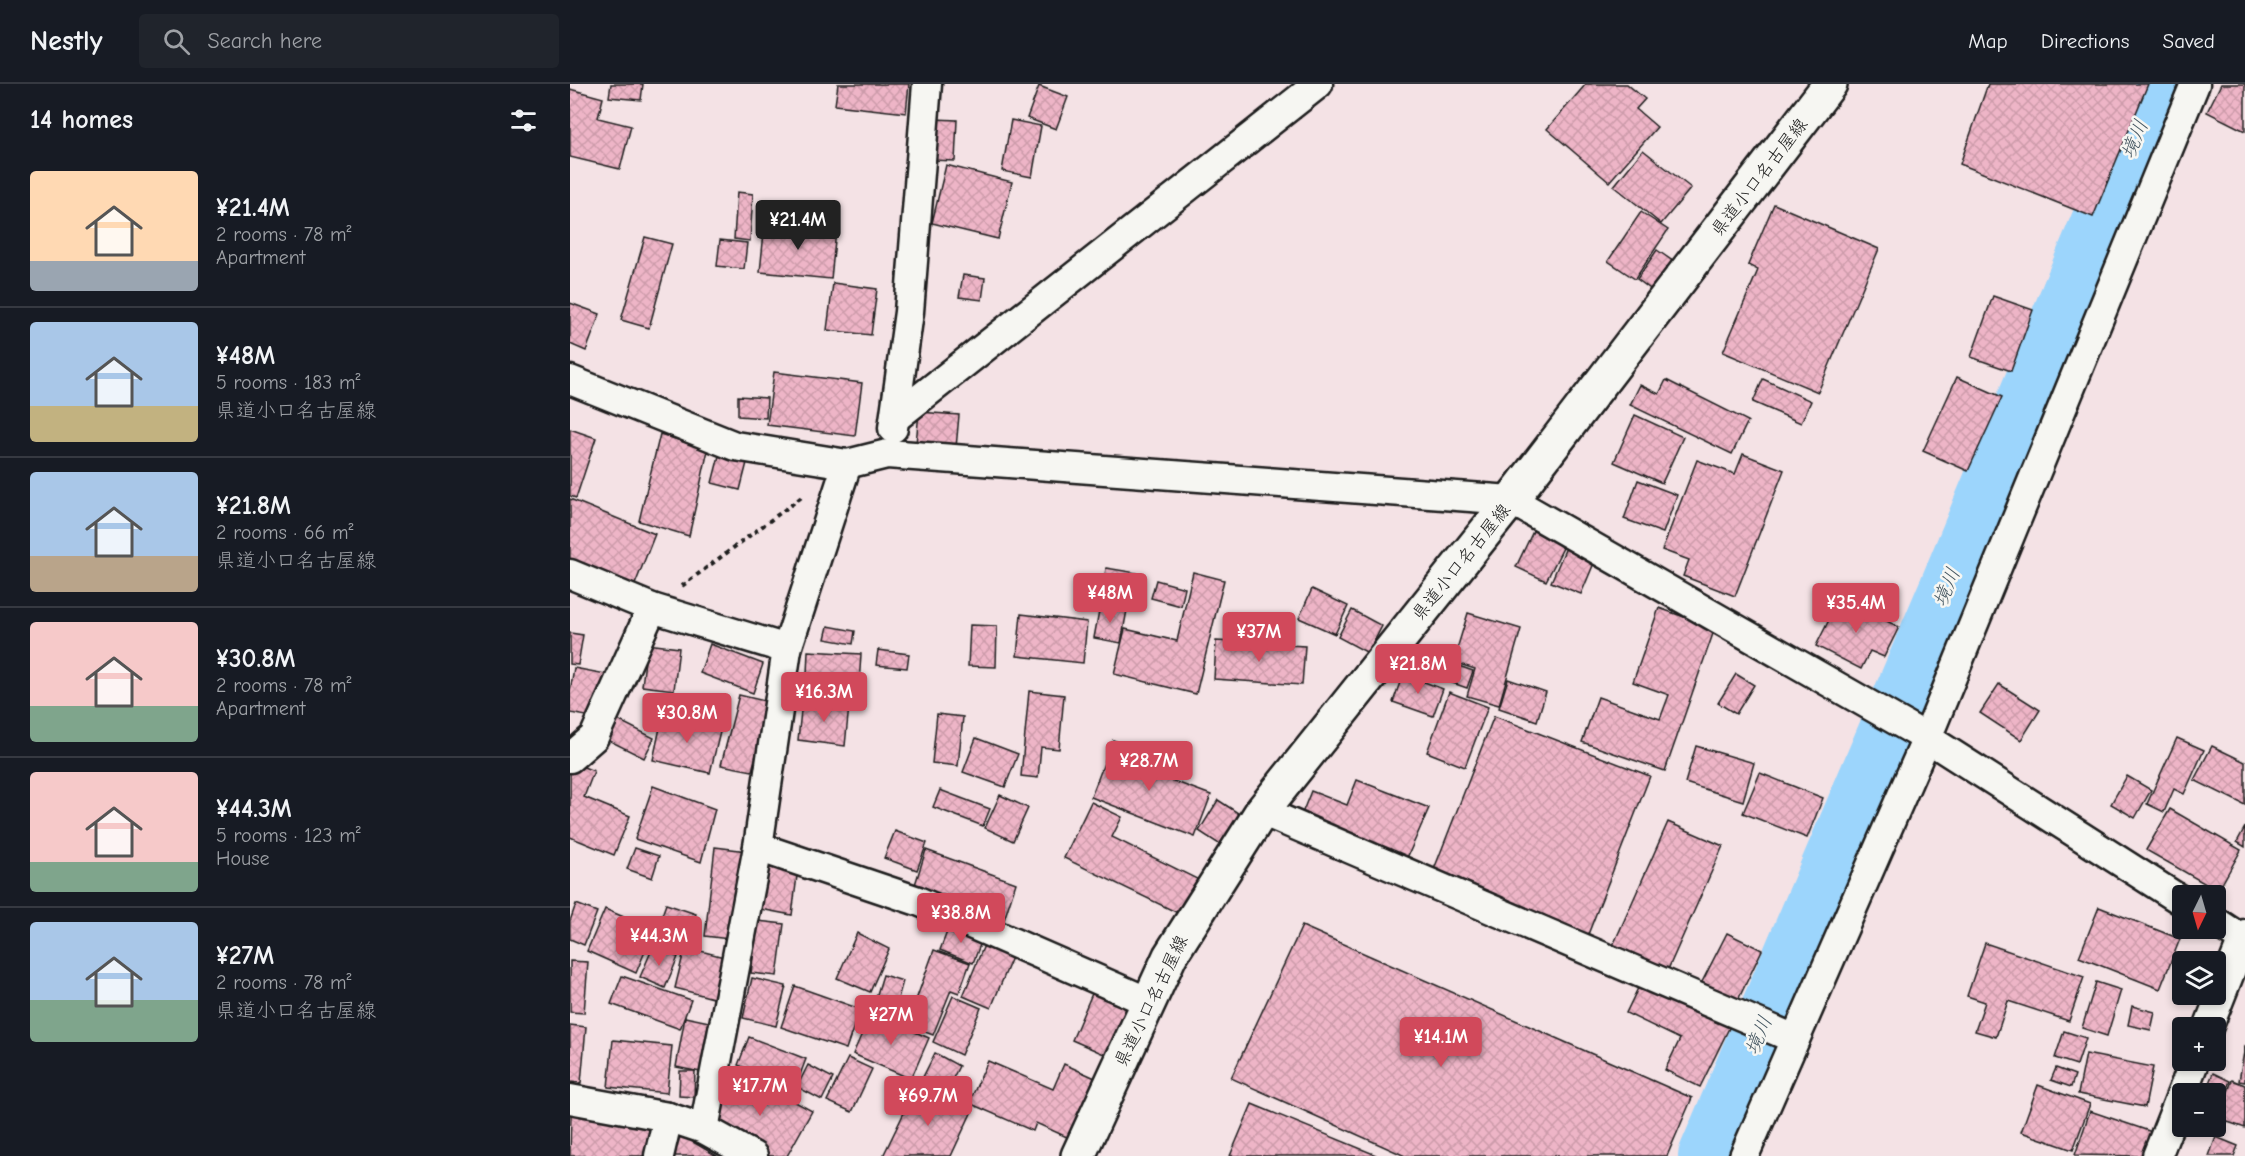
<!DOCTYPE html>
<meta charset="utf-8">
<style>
body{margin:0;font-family:"Comic Neue","Klee One",sans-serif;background:#20242c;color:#f1f3f6;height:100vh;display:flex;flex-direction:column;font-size:22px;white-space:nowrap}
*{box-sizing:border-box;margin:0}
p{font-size:20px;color:#9ea1a6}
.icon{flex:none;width:33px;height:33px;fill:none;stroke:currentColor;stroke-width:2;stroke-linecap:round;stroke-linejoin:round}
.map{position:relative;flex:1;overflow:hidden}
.sheet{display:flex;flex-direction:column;background:#171b24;width:570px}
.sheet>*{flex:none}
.needle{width:39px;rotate:185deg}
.controls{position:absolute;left:1602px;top:801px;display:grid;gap:12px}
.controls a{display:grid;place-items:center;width:54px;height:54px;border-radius:6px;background:#171b24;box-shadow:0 3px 9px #0003;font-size:30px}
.price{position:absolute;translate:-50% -51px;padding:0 14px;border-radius:6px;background:#d1495b;color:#fff;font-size:20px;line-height:39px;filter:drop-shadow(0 2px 3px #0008)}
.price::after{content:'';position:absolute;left:50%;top:36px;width:18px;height:14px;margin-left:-9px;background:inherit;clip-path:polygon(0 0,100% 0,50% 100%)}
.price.current{background:#222;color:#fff}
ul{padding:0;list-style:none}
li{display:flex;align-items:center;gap:18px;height:150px;padding:0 30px}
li+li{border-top:2px solid #363941}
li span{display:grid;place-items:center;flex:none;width:168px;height:120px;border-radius:6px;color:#555}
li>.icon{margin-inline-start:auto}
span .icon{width:72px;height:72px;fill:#fffc;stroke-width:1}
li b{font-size:26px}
h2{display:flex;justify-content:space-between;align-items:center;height:72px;padding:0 30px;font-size:26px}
header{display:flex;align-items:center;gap:36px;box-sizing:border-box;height:84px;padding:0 30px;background:#171b24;border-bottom:2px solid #363941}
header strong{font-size:28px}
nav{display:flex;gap:33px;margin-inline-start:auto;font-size:21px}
.search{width:420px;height:54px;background:#20242c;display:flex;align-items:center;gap:15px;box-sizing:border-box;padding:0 21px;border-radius:6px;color:#9ea1a6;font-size:22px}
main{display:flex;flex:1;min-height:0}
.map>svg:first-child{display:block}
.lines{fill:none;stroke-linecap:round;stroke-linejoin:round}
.river{stroke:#9cd5fc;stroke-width:58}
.building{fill:url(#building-cross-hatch);stroke:#1c1c1c;stroke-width:1.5}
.minor-casing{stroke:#1c1c1c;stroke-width:33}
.secondary-casing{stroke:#1c1c1c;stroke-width:38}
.path{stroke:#1c1c1c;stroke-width:4;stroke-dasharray:4.5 4.5;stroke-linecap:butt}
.minor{stroke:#f6f6f2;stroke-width:28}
.secondary{stroke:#f6f6f2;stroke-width:33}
.labels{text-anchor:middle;stroke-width:5;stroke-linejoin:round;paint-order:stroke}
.street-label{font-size:18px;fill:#1c1c1c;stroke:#f6f6f2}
.water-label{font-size:20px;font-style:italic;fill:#42545f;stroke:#f6f6f2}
</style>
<header>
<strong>Nestly</strong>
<div class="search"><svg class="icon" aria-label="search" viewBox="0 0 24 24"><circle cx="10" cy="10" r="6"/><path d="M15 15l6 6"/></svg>Search here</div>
<nav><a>Map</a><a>Directions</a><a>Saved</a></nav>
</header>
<main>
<section class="sheet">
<h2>14 homes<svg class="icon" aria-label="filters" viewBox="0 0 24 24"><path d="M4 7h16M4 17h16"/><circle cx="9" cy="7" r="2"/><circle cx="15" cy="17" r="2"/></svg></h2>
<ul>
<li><span style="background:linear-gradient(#ffd9b3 75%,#9aa5b1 0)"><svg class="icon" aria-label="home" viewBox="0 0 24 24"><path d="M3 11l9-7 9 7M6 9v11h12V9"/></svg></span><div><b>¥21.4M</b><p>2 rooms · 78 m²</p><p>Apartment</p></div></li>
<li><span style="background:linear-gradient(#a9c7e8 70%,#c2b280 0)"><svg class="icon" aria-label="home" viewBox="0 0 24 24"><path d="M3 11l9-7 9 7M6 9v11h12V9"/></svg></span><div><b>¥48M</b><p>5 rooms · 183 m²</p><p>県道小口名古屋線</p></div></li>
<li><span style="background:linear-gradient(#a9c7e8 70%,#b9a48a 0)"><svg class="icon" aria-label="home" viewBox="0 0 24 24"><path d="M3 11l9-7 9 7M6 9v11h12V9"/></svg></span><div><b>¥21.8M</b><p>2 rooms · 66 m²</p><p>県道小口名古屋線</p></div></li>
<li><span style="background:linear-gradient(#f6c9c9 70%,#7fa58c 0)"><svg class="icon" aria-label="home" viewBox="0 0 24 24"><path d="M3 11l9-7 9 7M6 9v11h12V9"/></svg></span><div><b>¥30.8M</b><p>2 rooms · 78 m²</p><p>Apartment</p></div></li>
<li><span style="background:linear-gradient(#f6c9c9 75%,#7fa58c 0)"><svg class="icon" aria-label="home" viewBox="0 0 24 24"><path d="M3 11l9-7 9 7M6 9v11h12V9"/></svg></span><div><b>¥44.3M</b><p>5 rooms · 123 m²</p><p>House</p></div></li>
<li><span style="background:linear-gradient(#a9c7e8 65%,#7fa58c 0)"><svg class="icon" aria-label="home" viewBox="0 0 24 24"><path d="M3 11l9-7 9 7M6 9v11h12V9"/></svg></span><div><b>¥27M</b><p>2 rooms · 78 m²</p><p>県道小口名古屋線</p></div></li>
</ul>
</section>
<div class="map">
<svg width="1675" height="1072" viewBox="0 0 1675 1072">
<defs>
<pattern id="building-cross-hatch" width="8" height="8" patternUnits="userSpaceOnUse" patternTransform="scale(1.5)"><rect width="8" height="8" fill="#eeb5c7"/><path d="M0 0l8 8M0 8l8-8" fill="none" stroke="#cc9baa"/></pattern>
</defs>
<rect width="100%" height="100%" fill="#f4e2e5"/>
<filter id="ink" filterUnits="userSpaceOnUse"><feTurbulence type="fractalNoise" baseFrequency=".0167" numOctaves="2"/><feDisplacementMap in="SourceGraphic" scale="12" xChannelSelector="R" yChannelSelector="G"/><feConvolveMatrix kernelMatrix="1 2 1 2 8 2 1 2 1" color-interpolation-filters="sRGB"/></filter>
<g filter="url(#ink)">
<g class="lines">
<!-- river -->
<path class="river" d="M 1137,1072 L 1377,507 L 1587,0"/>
</g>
<!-- building -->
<g class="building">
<path d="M 41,0 L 73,0 L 71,16 L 39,13 Z"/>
<path d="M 268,0 L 339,0 L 336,29 L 265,21 Z"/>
<path d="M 1016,0 L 1057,0 L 1075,15 L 1066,25 L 1087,43 L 1039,98 L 977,45 Z"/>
<path d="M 1418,0 L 1578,0 L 1523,133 L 1390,80 Z"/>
<path d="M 1651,0 L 1675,0 L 1675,47 L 1637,28 Z"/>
<path d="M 469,2 L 498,13 L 486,45 L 457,34 Z"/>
<path d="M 0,5 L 33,14 L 28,34 L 61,42 L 50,85 L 0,73 Z"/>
<path d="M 364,35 L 387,36 L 385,77 L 361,76 Z"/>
<path d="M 441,36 L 471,42 L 462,93 L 432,87 Z"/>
<path d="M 1073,66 L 1121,104 L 1091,140 L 1044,102 Z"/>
<path d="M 376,81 L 442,98 L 428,155 L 362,139 Z"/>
<path d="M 167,108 L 183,110 L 180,157 L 164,155 Z"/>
<path d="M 1204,120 L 1309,165 L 1248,308 L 1153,268 L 1188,186 L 1178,181 Z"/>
<path d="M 1071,128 L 1098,146 L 1065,195 L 1038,177 Z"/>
<path d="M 195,139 L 266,147 L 261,195 L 190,188 Z"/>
<path d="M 75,153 L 102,160 L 79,244 L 51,236 Z"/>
<path d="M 150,156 L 177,159 L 174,185 L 147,182 Z"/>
<path d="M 1087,166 L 1104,178 L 1083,207 L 1067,195 Z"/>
<path d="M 393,191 L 415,194 L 412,216 L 389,213 Z"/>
<path d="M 263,199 L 307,205 L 301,251 L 257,246 Z"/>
<path d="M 1423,212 L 1463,226 L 1441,287 L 1401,273 Z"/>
<path d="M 0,219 L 30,230 L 16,267 L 0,260 Z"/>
<path d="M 204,288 L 292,299 L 285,352 L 197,341 Z"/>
<path d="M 1387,293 L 1432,313 L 1398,387 L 1353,367 Z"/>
<path d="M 1193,295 L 1241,317 L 1231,339 L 1183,318 Z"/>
<path d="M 1096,296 L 1178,337 L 1162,370 L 1060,321 L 1070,301 L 1089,310 Z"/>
<path d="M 168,312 L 197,314 L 196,334 L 168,332 Z"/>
<path d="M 349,328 L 389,331 L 386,364 L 346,360 Z"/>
<path d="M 1065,331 L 1113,353 L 1092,399 L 1044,378 Z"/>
<path d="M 0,345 L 26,354 L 6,414 L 0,412 Z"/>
<path d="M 90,350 L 138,366 L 119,452 L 69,437 Z"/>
<path d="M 151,364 L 179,371 L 170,406 L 142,399 Z"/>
<path d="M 1173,370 L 1214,386 L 1165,512 L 1113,492 L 1119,476 L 1092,466 L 1127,376 L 1165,390 Z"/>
<path d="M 1068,396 L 1107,411 L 1093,449 L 1054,435 Z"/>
<path d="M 0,415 L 85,450 L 62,508 L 0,484 Z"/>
<path d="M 965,443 L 996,458 L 976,497 L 946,483 Z"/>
<path d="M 998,459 L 1027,472 L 1011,510 L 981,498 Z"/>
<path d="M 536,484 L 567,489 L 561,524 L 531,519 Z"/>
<path d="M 623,488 L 654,496 L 626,610 L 544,590 L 555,545 L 607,557 Z"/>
<path d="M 586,496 L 615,504 L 611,522 L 581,514 Z"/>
<path d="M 742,505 L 778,522 L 765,550 L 729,534 Z"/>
<path d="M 1270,514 L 1329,543 L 1314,573 L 1300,567 L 1291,585 L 1246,562 Z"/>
<path d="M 530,521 L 557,526 L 551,559 L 524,554 Z"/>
<path d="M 1089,524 L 1145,544 L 1095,687 L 1012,658 L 1028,613 L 1090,635 L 1099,611 L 1063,598 Z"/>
<path d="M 782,526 L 812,542 L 798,569 L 768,553 Z"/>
<path d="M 898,529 L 951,545 L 929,621 L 897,612 L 905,585 L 883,578 Z"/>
<path d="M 451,530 L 517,538 L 513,579 L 447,572 Z"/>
<path d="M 400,541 L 427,542 L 426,583 L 398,582 Z"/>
<path d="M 258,542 L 285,547 L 283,560 L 255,555 Z"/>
<path d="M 0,549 L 13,551 L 8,581 L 0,580 Z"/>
<path d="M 646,557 L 735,562 L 732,601 L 644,595 Z"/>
<path d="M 77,560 L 109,564 L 104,606 L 72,602 Z"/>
<path d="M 140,560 L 193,580 L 183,609 L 130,589 Z"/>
<path d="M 308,566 L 339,570 L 337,584 L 306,581 Z"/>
<path d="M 238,567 L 291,570 L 288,616 L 236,613 Z"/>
<path d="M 857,571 L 903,587 L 897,604 L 851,588 Z"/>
<path d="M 4,584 L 36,590 L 27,634 L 0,629 L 0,607 Z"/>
<path d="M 833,590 L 873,605 L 863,632 L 823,618 Z"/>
<path d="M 1166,590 L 1184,601 L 1166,630 L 1148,619 Z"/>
<path d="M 938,595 L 976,608 L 967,637 L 929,624 Z"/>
<path d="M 1429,600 L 1470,626 L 1451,656 L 1410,629 Z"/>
<path d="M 459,607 L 494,611 L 489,665 L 471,663 L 468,694 L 451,692 Z"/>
<path d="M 879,608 L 918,623 L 895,683 L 857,668 Z"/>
<path d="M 169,611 L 199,618 L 182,687 L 151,681 Z"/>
<path d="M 232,617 L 279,622 L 275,662 L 228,656 Z"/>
<path d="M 93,630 L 151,644 L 140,689 L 83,676 Z"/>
<path d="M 367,630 L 393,633 L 388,682 L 362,679 Z"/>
<path d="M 924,632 L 1080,692 L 1015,858 L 859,798 Z"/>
<path d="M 44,634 L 84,654 L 74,674 L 34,654 Z"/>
<path d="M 406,654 L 448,670 L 435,703 L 393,688 Z"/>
<path d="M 1607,654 L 1634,666 L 1614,710 L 1604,705 L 1594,728 L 1577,720 Z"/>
<path d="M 543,656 L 573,668 L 566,683 L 641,711 L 625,753 L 521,713 Z"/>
<path d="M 1126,662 L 1184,679 L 1173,717 L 1115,699 Z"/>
<path d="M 1642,662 L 1675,678 L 1675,721 L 1624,696 Z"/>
<path d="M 3,679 L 24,687 L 14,713 L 60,732 L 44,771 L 0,753 L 0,687 Z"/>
<path d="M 1190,689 L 1253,714 L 1237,754 L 1173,729 Z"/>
<path d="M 1557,692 L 1581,706 L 1565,734 L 1541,720 Z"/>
<path d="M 787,696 L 859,724 L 837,774 L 731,732 L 741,707 L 777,721 Z"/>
<path d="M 83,702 L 145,725 L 131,778 L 65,755 Z"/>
<path d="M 370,706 L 420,725 L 413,742 L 363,723 Z"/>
<path d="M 430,711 L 458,724 L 443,757 L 415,744 Z"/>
<path d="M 648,716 L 671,731 L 652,762 L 629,747 Z"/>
<path d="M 521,718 L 552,733 L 542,753 L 631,797 L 614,832 L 494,774 Z"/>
<path d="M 1600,725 L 1671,766 L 1648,807 L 1576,766 Z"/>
<path d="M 1098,738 L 1153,762 L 1096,890 L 1041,866 Z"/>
<path d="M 1675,743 L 1675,763 L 1667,758 Z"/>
<path d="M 325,747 L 357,759 L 347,786 L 314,774 Z"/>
<path d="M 145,763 L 177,767 L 167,856 L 135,852 Z"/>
<path d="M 65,764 L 89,772 L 82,794 L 57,785 Z"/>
<path d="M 356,766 L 446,799 L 433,839 L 343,807 Z"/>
<path d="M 193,778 L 228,784 L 222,831 L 185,824 Z"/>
<path d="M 6,820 L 27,828 L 14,861 L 0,855 L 0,837 Z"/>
<path d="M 96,820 L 126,830 L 112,870 L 82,859 Z"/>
<path d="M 1529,823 L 1610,855 L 1590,905 L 1509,873 Z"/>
<path d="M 35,825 L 84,846 L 66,889 L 17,867 Z"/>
<path d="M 188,837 L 214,840 L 207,892 L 181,889 Z"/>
<path d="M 380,840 L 413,853 L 403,879 L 370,866 Z"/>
<path d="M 732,842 L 1122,1014 L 1097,1072 L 835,1072 L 661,994 Z"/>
<path d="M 287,849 L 319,865 L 300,908 L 267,894 Z"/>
<path d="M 1157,849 L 1192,866 L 1167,918 L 1131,900 Z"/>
<path d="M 417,854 L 445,866 L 421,924 L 393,912 Z"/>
<path d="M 1415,859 L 1514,893 L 1499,937 L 1438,917 L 1426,953 L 1405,947 L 1415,918 L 1397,912 Z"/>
<path d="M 83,863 L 108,873 L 95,904 L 70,893 Z"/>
<path d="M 115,863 L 158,874 L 147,915 L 105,904 Z"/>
<path d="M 364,866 L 400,879 L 389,909 L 381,906 L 363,951 L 337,941 Z"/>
<path d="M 0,877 L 18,878 L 14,929 L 0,928 Z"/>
<path d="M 313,891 L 333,897 L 324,929 L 303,923 Z"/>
<path d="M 52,892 L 121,916 L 110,945 L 41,920 Z"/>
<path d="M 182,894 L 216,902 L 206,942 L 173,934 Z"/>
<path d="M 1071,898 L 1160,942 L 1130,1003 L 1095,986 L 1110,955 L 1056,929 Z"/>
<path d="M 1526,898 L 1551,906 L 1537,952 L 1512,944 Z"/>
<path d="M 225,902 L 290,925 L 276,965 L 211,943 Z"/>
<path d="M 524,905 L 558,921 L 536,971 L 502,956 Z"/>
<path d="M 383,912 L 411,924 L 391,971 L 363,958 Z"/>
<path d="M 1562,922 L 1585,928 L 1581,946 L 1558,941 Z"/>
<path d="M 301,929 L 359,954 L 341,995 L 283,970 Z"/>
<path d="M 115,933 L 149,940 L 140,990 L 106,983 Z"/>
<path d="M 0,941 L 16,943 L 11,999 L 0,998 Z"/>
<path d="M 1494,947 L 1516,954 L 1507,981 L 1485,974 Z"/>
<path d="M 179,953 L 236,975 L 225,1004 L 168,981 Z"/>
<path d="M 43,956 L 102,962 L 97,1009 L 38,1003 Z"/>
<path d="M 1675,962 L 1675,998 L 1669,997 Z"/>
<path d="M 365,969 L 389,982 L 377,1006 L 353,993 Z"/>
<path d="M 1516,970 L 1583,983 L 1575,1023 L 1508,1010 Z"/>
<path d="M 278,974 L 302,985 L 282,1028 L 257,1017 Z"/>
<path d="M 418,977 L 483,1005 L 494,980 L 525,994 L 499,1054 L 466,1039 L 463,1047 L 399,1019 Z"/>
<path d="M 238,981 L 263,994 L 252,1016 L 227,1003 Z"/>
<path d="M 1486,984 L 1505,991 L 1501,1003 L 1481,996 Z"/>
<path d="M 167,986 L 242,1027 L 217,1072 L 195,1072 L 141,1042 Z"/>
<path d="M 110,987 L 125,987 L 124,1013 L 109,1012 Z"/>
<path d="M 1643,989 L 1660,997 L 1652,1016 L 1646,1013 L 1646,1010 L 1635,1009 Z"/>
<path d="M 1662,996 L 1675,1001 L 1675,1044 L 1649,1035 Z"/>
<path d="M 1468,1001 L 1520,1020 L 1503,1066 L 1451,1048 Z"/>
<path d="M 347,1002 L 402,1027 L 381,1072 L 313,1072 Z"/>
<path d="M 682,1020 L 806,1071 L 806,1072 L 660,1072 Z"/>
<path d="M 1,1026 L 82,1041 L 77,1072 L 0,1072 Z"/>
<path d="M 1520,1027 L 1582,1048 L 1573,1072 L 1505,1071 Z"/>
<path d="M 111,1051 L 147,1072 L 102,1072 Z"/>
<path d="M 1646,1053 L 1668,1062 L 1664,1072 L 1639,1072 Z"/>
</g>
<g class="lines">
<!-- minor casing -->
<g class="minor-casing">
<g id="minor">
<path d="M 0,296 L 165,362 L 277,380 L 317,370 L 941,416 L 1357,654 L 1612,817"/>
<path d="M 325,334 L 748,0"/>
<path d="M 323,344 L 339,228 L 357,0"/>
<path d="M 0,490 L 82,524 L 217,565"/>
<path d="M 0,674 L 24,653 L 82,524"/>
<path d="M 692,727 L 1225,955"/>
<path d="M 188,763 L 348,817 L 579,918"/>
<path d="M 1646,838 L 1672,855"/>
<path d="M 1638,944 L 1675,850"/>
<path d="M 0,1015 L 98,1033 L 134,1045 L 183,1072"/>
<path d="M 134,1045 L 188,763 L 217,565 L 277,380"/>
<path d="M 89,1072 L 98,1033"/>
<path d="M 1174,1072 L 1357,654 L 1625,0"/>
<path d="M 1587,1072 L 1625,976"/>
</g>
</g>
<!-- secondary casing -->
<g class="secondary-casing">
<path id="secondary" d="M 508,1072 L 600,872 L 692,727 L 941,416 L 1260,0"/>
</g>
<!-- path -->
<path class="path" d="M 112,502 L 233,412"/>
<!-- minor -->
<use href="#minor" class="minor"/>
<!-- secondary -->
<use href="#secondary" class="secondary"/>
</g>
</g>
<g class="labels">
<!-- street labels -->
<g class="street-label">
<text transform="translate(1189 93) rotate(-52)" y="6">県道小口名古屋線</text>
<text transform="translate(891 478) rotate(-51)" y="6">県道小口名古屋線</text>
<text transform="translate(581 917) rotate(-64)" y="6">県道小口名古屋線</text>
</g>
<!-- water labels -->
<g class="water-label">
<text transform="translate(1564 55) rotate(-67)" y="7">境川</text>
<text transform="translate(1376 503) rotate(-67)" y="7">境川</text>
<text transform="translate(1188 951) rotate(-67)" y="7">境川</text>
</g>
</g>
</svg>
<div class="controls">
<a><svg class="needle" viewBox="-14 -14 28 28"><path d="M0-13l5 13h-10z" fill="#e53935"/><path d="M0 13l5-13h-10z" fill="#9ea1a6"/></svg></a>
<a><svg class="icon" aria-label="layers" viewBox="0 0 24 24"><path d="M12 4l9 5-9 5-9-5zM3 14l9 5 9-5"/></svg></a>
<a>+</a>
<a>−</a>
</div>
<b class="price current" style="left:228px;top:167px">¥21.4M</b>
<b class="price" style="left:540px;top:540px">¥48M</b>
<b class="price" style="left:1286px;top:550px">¥35.4M</b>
<b class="price" style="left:689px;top:579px">¥37M</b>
<b class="price" style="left:848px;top:611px">¥21.8M</b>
<b class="price" style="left:254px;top:639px">¥16.3M</b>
<b class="price" style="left:117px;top:660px">¥30.8M</b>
<b class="price" style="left:579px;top:708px">¥28.7M</b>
<b class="price" style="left:391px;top:860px">¥38.8M</b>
<b class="price" style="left:89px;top:883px">¥44.3M</b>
<b class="price" style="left:321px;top:962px">¥27M</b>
<b class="price" style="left:871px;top:984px">¥14.1M</b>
<b class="price" style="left:190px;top:1033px">¥17.7M</b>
<b class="price" style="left:358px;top:1043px">¥69.7M</b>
</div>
</main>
